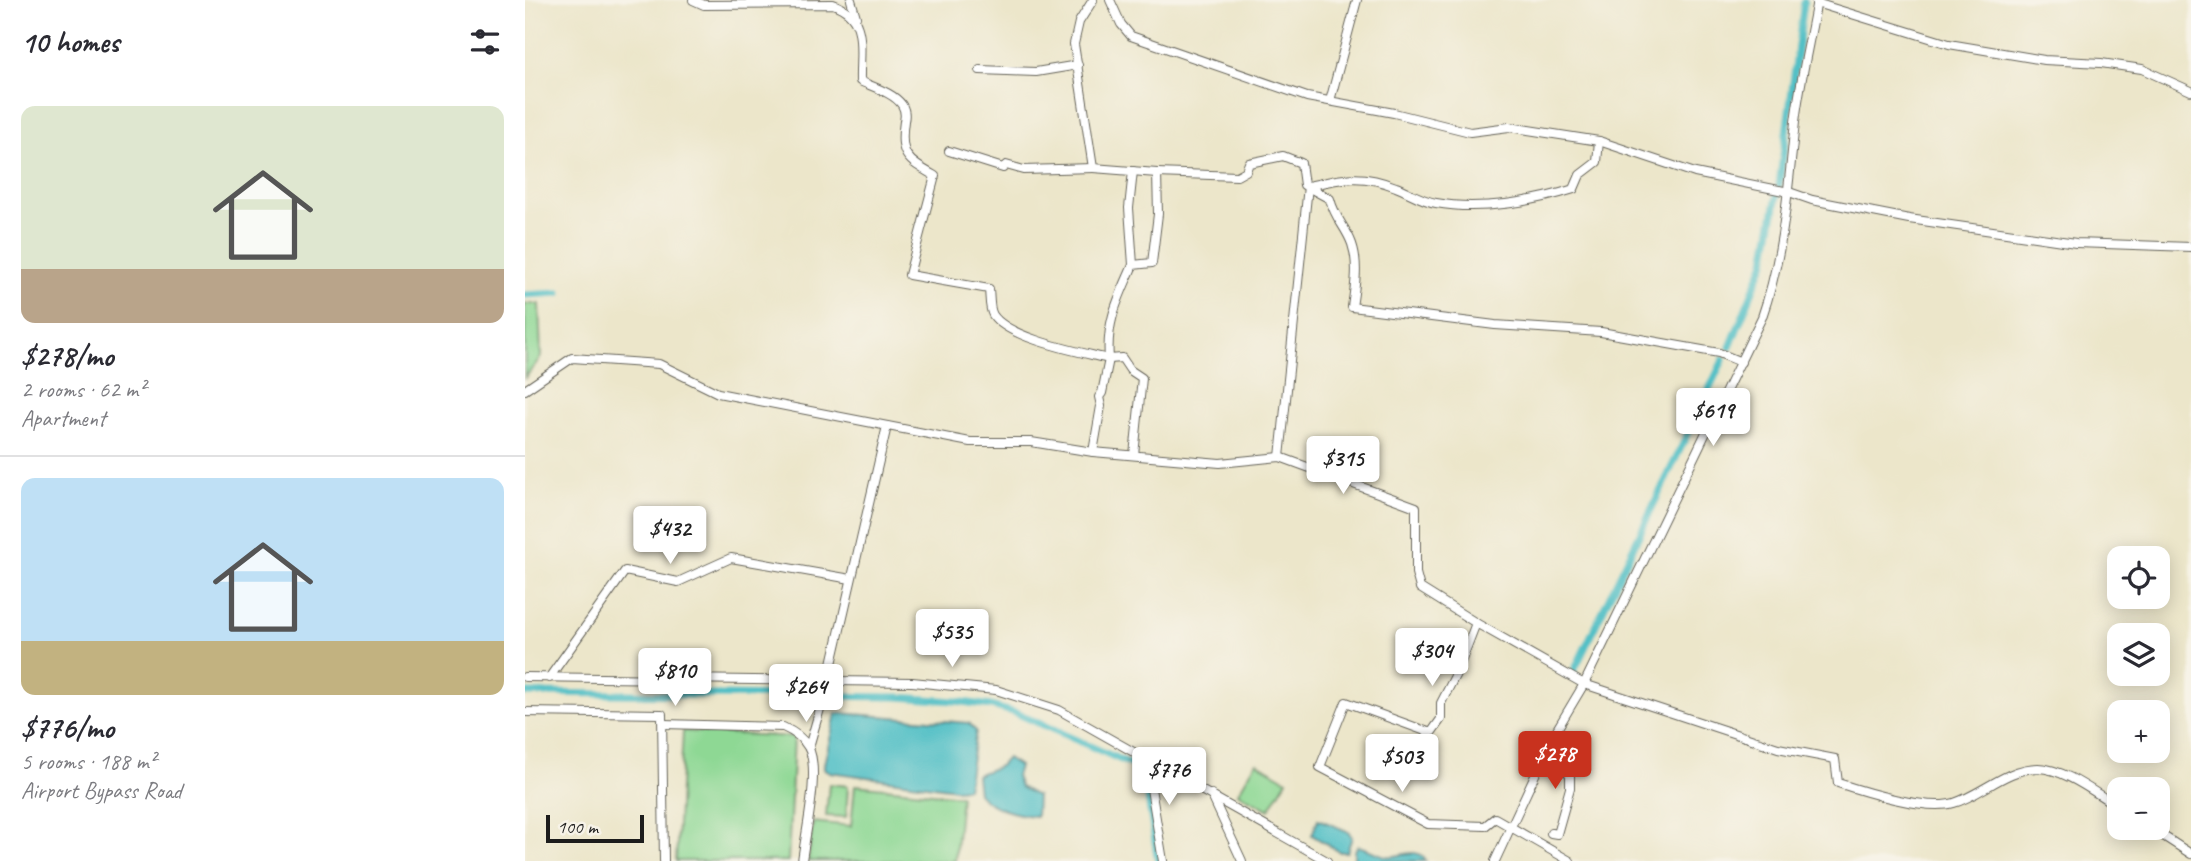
<!DOCTYPE html>
<meta charset="utf-8">
<style>
body{margin:0;font-family:Caveat,sans-serif;background:#f7f7f7;color:#2b2b33;height:100vh;display:flex;flex-direction:column;font-size:26px;white-space:nowrap}
*{box-sizing:border-box;margin:0}
p{font-size:23px;color:#7c7c81}
.icon{flex:none;width:38px;height:38px;fill:none;stroke:currentColor;stroke-width:2;stroke-linecap:round;stroke-linejoin:round}
.map{position:relative;flex:1;overflow:hidden}
.details{display:flex;flex-direction:column;background:#fff;width:525px}
.details>*{flex:none}
.controls{position:absolute;left:1582px;top:546px;display:grid;gap:14px}
.controls a{display:grid;place-items:center;width:63px;height:63px;border-radius:14px;background:#fff;box-shadow:0 4px 18px #0003;font-size:35px}
.scale{position:absolute;left:21px;bottom:18px;width:98px;box-sizing:border-box;padding-left:7px;border:4px solid #1c1c1c;border-top:0;font-size:19px;line-height:24px;white-space:nowrap;color:#1c1c1c;-webkit-text-stroke:5px #f7f3e8;paint-order:stroke}
.price{position:absolute;translate:-50% -60px;padding:0 16px;border-radius:7px;background:#fff;color:#222;font-size:23px;line-height:46px;filter:drop-shadow(0 2px 4px #0008)}
.price::after{content:'';position:absolute;left:50%;top:42px;width:21px;height:16px;margin-left:-10px;background:inherit;clip-path:polygon(0 0,100% 0,50% 100%)}
.price.selected{background:#c8321e;color:#fff}
ul{padding:0;list-style:none}
li{display:grid;align-content:center;gap:14px;height:371px;padding:0 21px}
li+li{border-top:2px solid #e1e1e2}
li span{display:grid;place-items:center;height:217px;border-radius:14px;color:#555}
li>.icon{margin-inline-start:auto}
span .icon{width:126px;height:126px;fill:#fffc;stroke-width:1}
li b{font-size:30px}
h2{display:flex;justify-content:space-between;align-items:center;height:84px;padding:0 21px;font-size:30px}
main{display:flex;flex:1;min-height:0}
.map>svg:first-child{display:block}
.green{fill:#8ed894;stroke:#557a58;stroke-width:2}
.water{fill:#52c0c6;stroke:#376e71;stroke-width:2}
.lines{fill:none;stroke-linecap:round;stroke-linejoin:round}
.canal{stroke:#52c0c6;stroke-width:7}
.minor-casing{stroke:#656359;stroke-width:10}
.minor{stroke:#fff;stroke-width:8}
</style>
<main>
<section class="details">
<h2>10 homes<svg class="icon" aria-label="filters" viewBox="0 0 24 24"><path d="M4 7h16M4 17h16"/><circle cx="9" cy="7" r="2"/><circle cx="15" cy="17" r="2"/></svg></h2>
<ul>
<li><span style="background:linear-gradient(#dfe7d0 75%,#b9a48a 0)"><svg class="icon" aria-label="home" viewBox="0 0 24 24"><path d="M3 11l9-7 9 7M6 9v11h12V9"/></svg></span><div><b>$278/mo</b><p>2 rooms · 62 m²</p><p>Apartment</p></div></li>
<li><span style="background:linear-gradient(#bfe0f5 75%,#c2b280 0)"><svg class="icon" aria-label="home" viewBox="0 0 24 24"><path d="M3 11l9-7 9 7M6 9v11h12V9"/></svg></span><div><b>$776/mo</b><p>5 rooms · 188 m²</p><p>Airport Bypass Road</p></div></li>
</ul>
</section>
<div class="map">
<svg width="1666" height="861" viewBox="0 0 1666 861">
<rect width="100%" height="100%" fill="#f7f3e8"/>
<filter id="ink" filterUnits="userSpaceOnUse"><feTurbulence type="fractalNoise" baseFrequency=".0143" numOctaves="2"/><feDisplacementMap in="SourceGraphic" scale="14" xChannelSelector="R" yChannelSelector="G"/><feConvolveMatrix kernelMatrix="1 2 1 2 8 2 1 2 1" color-interpolation-filters="sRGB"/></filter>
<filter id="wash" filterUnits="userSpaceOnUse"><feTurbulence type="fractalNoise" baseFrequency=".00686" numOctaves="4" result="noise"/><feDisplacementMap in="SourceGraphic" scale="28" xChannelSelector="R" yChannelSelector="G"/><feGaussianBlur stdDeviation="1.57" result="paint"/><feColorMatrix in="noise" values="0 0 0 0 0 0 0 0 0 0 0 0 0 0 0 0 0 1.4 0 .05"/><feComposite in="paint" operator="in"/></filter>
<g filter="url(#wash)">
<rect width="100%" height="100%" fill="#ece6ca"/>
<!-- green -->
<g class="green">
<path d="M 0,304 L 14,304 L 16,357 L 0,378 Z"/>
<path d="M 158,731 L 269,737 L 263,861 L 151,861 Z"/>
<path d="M 731,762 L 762,780 L 744,810 L 713,793 Z"/>
<path d="M 304,784 L 323,786 L 321,817 L 301,816 Z"/>
<path d="M 330,785 L 436,796 L 430,861 L 283,861 L 288,822 L 326,826 Z"/>
</g>
<!-- water -->
<g class="water">
<path d="M 314,713 L 444,723 L 451,731 L 442,788 L 431,789 L 305,772 L 299,769 L 299,764 L 311,714 Z"/>
<path d="M 482,758 L 494,766 L 491,776 L 495,787 L 512,796 L 511,816 C 493,815 464,808 453,793 L 451,775 L 475,766 Z"/>
<path d="M 793,819 L 822,831 L 827,837 L 822,852 L 815,852 L 787,835 Z"/>
<path d="M 833,846 C 843,849 851,853 860,856 C 874,860 891,844 901,861 L 829,861 L 829,851 Z"/>
</g>
<g class="lines">
<!-- canal -->
<g class="canal">
<path d="M 1254,185 L 1279,2"/>
<path d="M 0,295 L 34,293"/>
<path d="M 1205,347 L 1240,261 L 1252,195"/>
<path d="M 1047,675 L 1198,360"/>
<path d="M 0,693 L 373,697 L 430,701 L 466,706 L 491,713 L 614,768 L 620,778 L 633,861"/>
</g>
</g>
</g>
<g filter="url(#ink)">
<g class="lines">
<!-- minor casing -->
<g class="minor-casing">
<g id="minor">
<path d="M 168,0 L 179,5 L 308,4 C 344,17 334,49 335,81 C 348,87 369,93 377,105 C 380,110 380,117 379,121 C 374,156 382,160 410,176 L 384,275 L 464,289 C 465,297 464,309 468,315 C 484,339 556,352 584,359 L 577,393 L 574,397 L 576,406 L 568,452"/>
<path d="M 326,0 L 331,17"/>
<path d="M 568,0 L 554,22 L 549,44 L 568,168 L 632,173"/>
<path d="M 585,0 L 596,24 L 606,36 L 782,97 L 869,113 L 945,132 L 984,127 L 1074,141 L 1170,173 L 1264,192 L 1287,200 L 1384,219 L 1551,243 L 1666,247"/>
<path d="M 1291,3 L 1424,44 L 1519,60 L 1576,63 L 1617,69 L 1666,91"/>
<path d="M 455,70 L 511,72 L 553,65"/>
<path d="M 805,101 L 832,0"/>
<path d="M 424,151 L 478,168 L 481,165 L 499,170 L 568,168"/>
<path d="M 608,265 L 604,208 L 608,171"/>
<path d="M 0,390 L 47,358 L 134,364 L 193,393 L 445,442 L 506,442 L 568,452 L 695,463 L 755,457 L 891,507 L 891,573 L 895,588 L 951,623"/>
<path d="M 609,455 L 617,378 L 605,370 L 597,358 L 584,359 C 581,321 593,300 608,265 L 627,263 L 633,214 L 632,173 L 712,176 L 721,171 L 724,163 L 758,156 L 776,163 L 779,185 L 805,199 C 810,219 821,227 827,244 C 834,264 830,287 827,307 L 970,325 L 1076,332 L 1194,353 L 1216,362"/>
<path d="M 755,457 L 783,186 C 817,178 837,173 871,187 C 884,192 897,201 911,203 C 954,211 1008,202 1049,189 L 1055,175 L 1072,162 L 1074,141"/>
<path d="M 0,677 L 387,682 L 471,690 L 534,710 L 802,861"/>
<path d="M 24,678 L 100,571 L 153,582 L 206,558 L 326,579"/>
<path d="M 0,712 L 137,714 L 139,861"/>
<path d="M 138,724 L 258,727 C 267,731 278,738 283,747 C 296,768 280,835 277,861"/>
<path d="M 284,747 L 303,681 L 362,426"/>
<path d="M 621,758 L 638,861"/>
<path d="M 1016,762 L 1045,773 L 1045,788 L 1032,834 L 1026,833"/>
<path d="M 686,794 L 717,861"/>
<path d="M 1626,828 L 1666,854"/>
<path d="M 970,861 L 1028,736 L 1059,684 L 1237,317 C 1259,254 1263,188 1270,122 C 1275,81 1285,40 1292,0"/>
<path d="M 1045,861 L 970,818 L 960,826 L 903,824 L 795,767 L 821,702 L 906,733 L 916,719 L 916,703 L 933,670 L 951,623 L 1059,684 L 1253,748 L 1310,759 L 1313,783 C 1340,792 1402,811 1429,803 C 1456,795 1482,768 1513,768 C 1541,769 1571,794 1594,807"/>
</g>
</g>
<!-- minor -->
<use href="#minor" class="minor"/>
</g>
</g>
</svg>
<div class="controls">
<a><svg class="icon" aria-label="locate" viewBox="0 0 24 24"><circle cx="12" cy="12" r="6"/><path d="M12 2v4M12 18v4M2 12h4M18 12h4"/></svg></a>
<a><svg class="icon" aria-label="layers" viewBox="0 0 24 24"><path d="M12 4l9 5-9 5-9-5zM3 14l9 5 9-5"/></svg></a>
<a>+</a>
<a>−</a>
</div>
<div class="scale">100 m</div>
<b class="price" style="left:1188px;top:448px">$619</b>
<b class="price" style="left:818px;top:496px">$315</b>
<b class="price" style="left:145px;top:566px">$432</b>
<b class="price" style="left:427px;top:669px">$535</b>
<b class="price" style="left:907px;top:688px">$304</b>
<b class="price" style="left:150px;top:708px">$810</b>
<b class="price" style="left:281px;top:724px">$264</b>
<b class="price selected" style="left:1030px;top:791px">$278</b>
<b class="price" style="left:877px;top:794px">$503</b>
<b class="price" style="left:644px;top:807px">$776</b>
</div>
</main>
